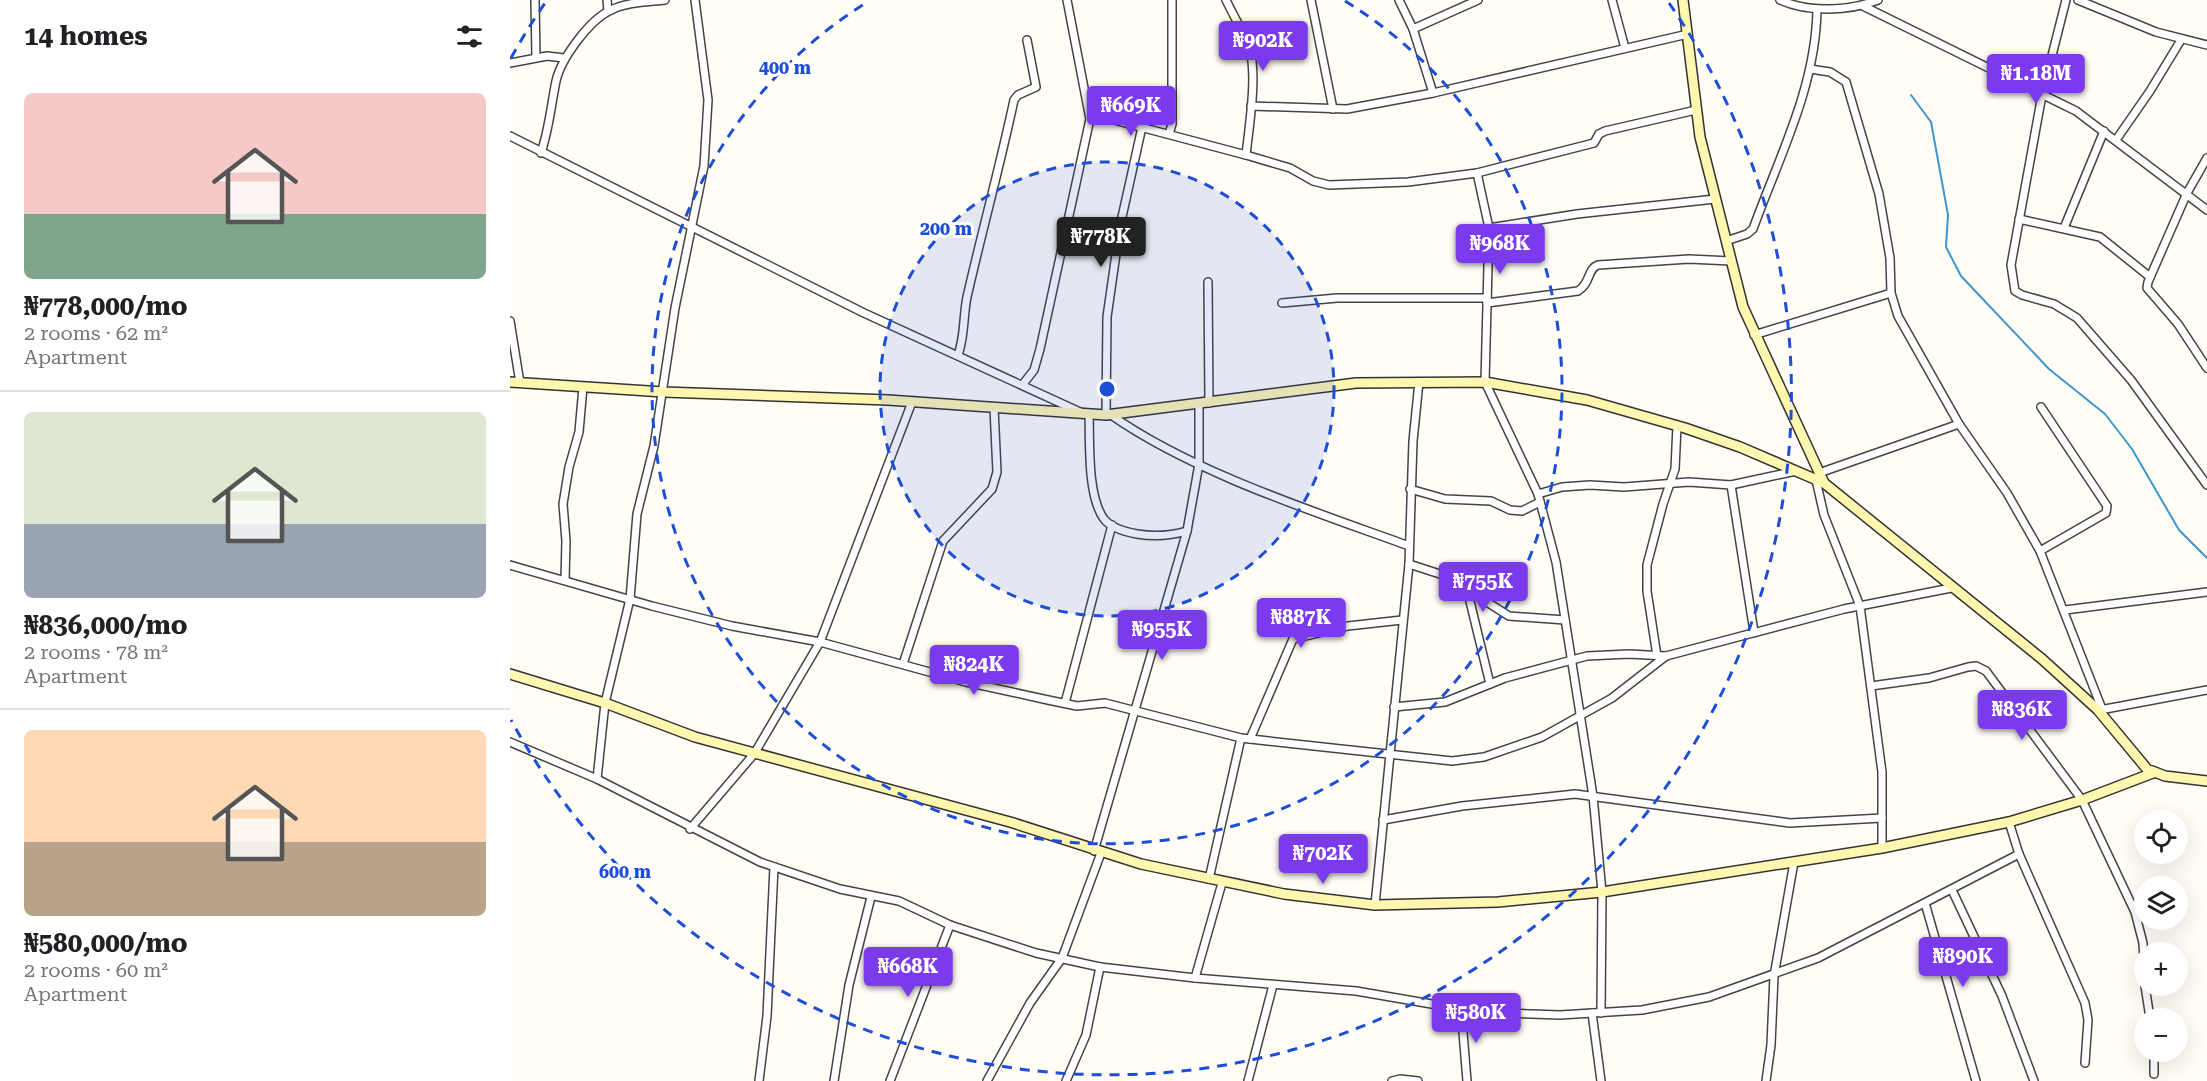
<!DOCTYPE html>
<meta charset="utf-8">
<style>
body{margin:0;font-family:"Roboto Serif",serif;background:#f6f6f6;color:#202124;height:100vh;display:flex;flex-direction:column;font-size:22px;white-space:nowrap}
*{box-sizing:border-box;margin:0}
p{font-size:20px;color:#757577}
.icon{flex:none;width:33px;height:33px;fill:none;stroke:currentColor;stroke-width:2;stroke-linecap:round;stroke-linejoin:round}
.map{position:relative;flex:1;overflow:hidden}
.side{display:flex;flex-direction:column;background:#fff;width:510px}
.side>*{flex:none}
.tools{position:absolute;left:1624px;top:810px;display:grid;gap:12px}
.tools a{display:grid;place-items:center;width:54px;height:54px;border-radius:50%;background:#fff;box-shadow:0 6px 24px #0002;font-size:30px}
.price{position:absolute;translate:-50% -51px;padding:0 14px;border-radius:6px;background:#7c3aed;color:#fff;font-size:20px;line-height:39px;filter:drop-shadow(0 2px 3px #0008)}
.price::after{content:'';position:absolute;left:50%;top:36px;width:18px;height:14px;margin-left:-9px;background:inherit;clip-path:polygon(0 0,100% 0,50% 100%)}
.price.selected{background:#222;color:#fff}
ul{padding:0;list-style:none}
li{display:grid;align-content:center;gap:12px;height:318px;padding:0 24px}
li+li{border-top:2px solid #e0e0e0}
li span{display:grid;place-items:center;height:186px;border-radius:9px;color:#555}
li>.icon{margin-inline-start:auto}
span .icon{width:108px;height:108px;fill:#fffc;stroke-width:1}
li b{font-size:26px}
h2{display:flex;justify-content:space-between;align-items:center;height:72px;padding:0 24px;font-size:26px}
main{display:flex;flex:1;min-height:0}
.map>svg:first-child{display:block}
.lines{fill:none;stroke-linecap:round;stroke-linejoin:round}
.stream{stroke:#3f96cf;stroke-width:2}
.street-casing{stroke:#444;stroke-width:10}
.secondary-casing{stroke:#333;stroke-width:12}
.street{stroke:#fff;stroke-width:7}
.secondary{stroke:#fff6b0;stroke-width:9}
.ring{fill:none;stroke:#1d4ed8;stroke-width:3;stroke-dasharray:10 8}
.centre{fill:#1d4ed8;stroke:#fff;stroke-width:3}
.ring-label{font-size:18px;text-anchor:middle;font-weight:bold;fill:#1d4ed8;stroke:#fff;stroke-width:6;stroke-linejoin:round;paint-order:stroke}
</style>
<main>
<section class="side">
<h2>14 homes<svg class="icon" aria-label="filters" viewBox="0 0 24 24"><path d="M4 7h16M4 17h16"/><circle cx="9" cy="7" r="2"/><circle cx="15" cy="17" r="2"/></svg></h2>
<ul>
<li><span style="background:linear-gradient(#f6c9c9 65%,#7fa58c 0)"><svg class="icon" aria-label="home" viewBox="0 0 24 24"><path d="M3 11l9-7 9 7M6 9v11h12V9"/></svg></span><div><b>₦778,000/mo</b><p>2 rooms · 62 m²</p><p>Apartment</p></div></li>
<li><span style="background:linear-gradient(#dfe7d0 60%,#9aa5b1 0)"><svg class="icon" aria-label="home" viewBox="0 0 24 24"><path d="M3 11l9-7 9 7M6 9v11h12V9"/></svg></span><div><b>₦836,000/mo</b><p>2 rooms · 78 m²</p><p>Apartment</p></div></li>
<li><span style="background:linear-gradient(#ffd9b3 60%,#b9a48a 0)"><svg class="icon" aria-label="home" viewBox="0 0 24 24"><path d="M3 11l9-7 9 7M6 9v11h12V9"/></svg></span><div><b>₦580,000/mo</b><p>2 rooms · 60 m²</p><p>Apartment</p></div></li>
</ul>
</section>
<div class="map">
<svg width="1697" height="1081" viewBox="0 0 1697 1081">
<rect width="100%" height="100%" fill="#fffdf5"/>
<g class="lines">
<!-- stream -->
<path class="stream" d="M 1401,95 L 1421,122 L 1438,215 L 1436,247 L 1451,276 L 1539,369 L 1595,414 L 1622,449 L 1669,530 L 1697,558"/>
<!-- street casing -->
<g class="street-casing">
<g id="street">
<path d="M 25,0 L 26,57"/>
<path d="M 97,0 L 98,11"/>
<path d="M 716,0 C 723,15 733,31 739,47 C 748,73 739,127 736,155"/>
<path d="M 801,0 L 823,109"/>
<path d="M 889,0 L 903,29 L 923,93"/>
<path d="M 1102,0 L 1115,48"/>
<path d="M 1270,0 C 1299,13 1339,11 1368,0"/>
<path d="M 1556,0 L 1532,95 L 1501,265 L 1505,291 L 1512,295 L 1544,304 L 1567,318 L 1621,380 L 1697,485"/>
<path d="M 1568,0 L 1646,32 L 1697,45"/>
<path d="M 1353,6 L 1566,111 L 1697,210"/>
<path d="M 903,29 L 968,0"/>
<path d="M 0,63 L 37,56 L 54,58"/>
<path d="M 1300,69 L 1320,72 L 1336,82 L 1369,194 L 1380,258 L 1381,293 L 1388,316 L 1449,424 L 1497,493 L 1530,551 L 1592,709"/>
<path d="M 741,106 L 837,109 L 923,93 L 1178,34"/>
<path d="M 580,119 L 589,116 L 736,155 L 780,168 L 803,181 L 819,185 L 898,182 L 967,173 L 1084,143 L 1089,134 L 1095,131 L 1186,110"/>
<path d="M 659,134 L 662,124 L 662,0"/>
<path d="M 0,136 L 354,313 L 570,412"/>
<path d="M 1606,140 L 1640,91 L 1671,40"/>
<path d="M 31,153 C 39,129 41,106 46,81 C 51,59 79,20 101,10 C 117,2 137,2 155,0"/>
<path d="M 1697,158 L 1677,193 L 1638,282 L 1637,288 L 1668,324 L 1697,368"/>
<path d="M 967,173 L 979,228 L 975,382 L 1028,494 L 1046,562 L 1083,796 L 1092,892 L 1091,1013"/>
<path d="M 1509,219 L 1590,237 L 1640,277"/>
<path d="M 979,228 L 1067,214 L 1205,199"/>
<path d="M 1554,228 L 1594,131"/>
<path d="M 1216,241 L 1237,234 L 1243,229 C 1269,157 1306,87 1307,9"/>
<path d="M 698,282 L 699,403"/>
<path d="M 772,303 L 827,298 L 977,298"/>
<path d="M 977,303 L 1068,291 C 1081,283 1077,269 1088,265 L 1179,259 L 1221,261"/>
<path d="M 0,321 L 10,383"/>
<path d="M 1244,335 L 1381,293"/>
<path d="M 448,355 C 455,336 453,316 457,297 C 472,231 490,166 504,100 L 508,95 L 526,87 L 517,40"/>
<path d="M 513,384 L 524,370 L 530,349 L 580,119 L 557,0"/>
<path d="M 579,414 C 580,442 577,496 594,519 C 601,528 616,532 627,534 C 645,537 660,536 677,531"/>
<path d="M 596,415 L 597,317 L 610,226 L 632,127"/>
<path d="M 601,415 C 684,473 803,511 899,546"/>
<path d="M 1309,473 L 1449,424"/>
<path d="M 1306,480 L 1314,515 L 1350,606 L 1372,772 L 1372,848"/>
<path d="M 1221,485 L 1244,632"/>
<path d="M 900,489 L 935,499 L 981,501 L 1000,510 L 1012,511 L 1030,502"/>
<path d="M 1028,494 L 1052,487 L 1080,485 L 1114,487 L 1179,482 L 1221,485 L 1286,471"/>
<path d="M 1530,551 L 1596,513 L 1597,506 L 1531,407"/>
<path d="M 899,564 L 936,576 L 999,616 L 1055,620"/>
<path d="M 0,565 L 142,606 L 222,626 L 310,642 L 456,682 L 538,700 L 567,706 L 595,703 L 731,738 L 942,761 L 974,757 L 1032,737 L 1102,698 L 1156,656 L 1334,609 L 1441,588"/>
<path d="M 55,580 L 56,541 L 53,504 L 59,467 L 69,432 L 73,387"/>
<path d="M 957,589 L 980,684"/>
<path d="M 1555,610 L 1697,592"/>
<path d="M 1147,656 L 1137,591 L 1137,565 L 1153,504 L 1165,469 L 1167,426"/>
<path d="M 393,664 L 433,541 L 482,489 L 487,472 L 484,408"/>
<path d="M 1361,686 L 1419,678 L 1458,667 L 1466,666 L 1476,671 L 1572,800 L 1625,912 L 1633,943 L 1635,982"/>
<path d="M 555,703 L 602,525"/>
<path d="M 884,707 L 935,702 L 995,678 L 1077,656 L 1119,654 L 1156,656"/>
<path d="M 1590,710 L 1697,690"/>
<path d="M 740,739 L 783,639 L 838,626 L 892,620"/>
<path d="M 0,742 L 87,779 L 250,862 L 330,889 L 389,901 L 440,925 L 526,953 L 590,967 L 685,978 L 846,991 L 968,1012 L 1050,1015 L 1132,1010 L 1199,997 L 1308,958 L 1509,854"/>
<path d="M 87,779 L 95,703 L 120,599 L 127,514 L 144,446 L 165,308 L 194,166 L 198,100 L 185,0"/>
<path d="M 873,820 L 952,806 L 1065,794 L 1280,823 L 1372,818"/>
<path d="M 1499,822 L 1509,854 L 1575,1003 L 1578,1020 L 1575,1063"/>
<path d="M 180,829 L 244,754 L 310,642 L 402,402"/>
<path d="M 584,851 L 677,531 L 689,464 L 689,405"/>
<path d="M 699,879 L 731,738"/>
<path d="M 1442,890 L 1492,996 L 1524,1081"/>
<path d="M 1415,903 L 1466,1081"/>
<path d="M 865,905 L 899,564 L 903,441 L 909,382"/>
<path d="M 685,978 L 712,883"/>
<path d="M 1635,986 L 1640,1018"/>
<path d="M 951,1008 L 957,1081"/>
<path d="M 1082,1013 L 1091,1081"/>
<path d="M 1644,1074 L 1644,1052"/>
<path d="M 249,1081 L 257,1016 L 264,867"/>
<path d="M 324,1081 L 339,985 L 361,897"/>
<path d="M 380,1081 L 440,925"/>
<path d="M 477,1081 L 520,1003 L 552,958 L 591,853"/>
<path d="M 556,1081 L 576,1035 L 590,967"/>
<path d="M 738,1081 L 763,985"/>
<path d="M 882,1081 L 890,1079 L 908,1081"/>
<path d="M 1256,1081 L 1261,1045 L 1264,976 L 1284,862"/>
</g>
</g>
<!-- secondary casing -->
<g class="secondary-casing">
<g id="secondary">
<path d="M 1173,0 L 1190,137 L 1233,307 L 1314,483"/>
<path d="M 0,382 L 154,392 L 378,400 L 596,415 L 846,383 L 975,382 L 1077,400 L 1175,428 L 1230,447 L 1314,483 L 1532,659 L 1588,710 L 1637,769 L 1655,776 L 1697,781"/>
<path d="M 0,674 L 95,703 L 185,737 L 500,822 L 631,864 L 774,894 L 865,905 L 988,902 L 1092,892 L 1372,848 L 1499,822 L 1572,800 L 1643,773"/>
</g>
</g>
<!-- street -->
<use href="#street" class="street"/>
<!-- secondary -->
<use href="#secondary" class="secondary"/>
</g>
<!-- distance rings -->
<circle cx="597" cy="389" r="227" fill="#1d4ed8" fill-opacity=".12"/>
<g class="ring">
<circle cx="597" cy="389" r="227"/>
<path d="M835 1A455 455 0 1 1 359 1"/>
<path d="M1 58A682 682 0 0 1 35 3M1159 3A682 682 0 1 1 1 720"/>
</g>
<circle cx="597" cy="389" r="9" class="centre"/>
<g class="ring-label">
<text x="275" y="74">400 m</text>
<text x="436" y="235">200 m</text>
<text x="115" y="878">600 m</text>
</g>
</svg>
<div class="tools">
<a><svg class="icon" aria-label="locate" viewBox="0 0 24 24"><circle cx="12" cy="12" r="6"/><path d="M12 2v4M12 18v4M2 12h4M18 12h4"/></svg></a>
<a><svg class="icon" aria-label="layers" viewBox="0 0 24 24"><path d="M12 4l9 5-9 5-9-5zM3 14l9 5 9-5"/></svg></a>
<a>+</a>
<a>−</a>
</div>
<b class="price" style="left:753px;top:72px">₦902K</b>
<b class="price" style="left:1526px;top:105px">₦1.18M</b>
<b class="price" style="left:621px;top:137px">₦669K</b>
<b class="price selected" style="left:591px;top:268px">₦778K</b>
<b class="price" style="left:990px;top:275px">₦968K</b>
<b class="price" style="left:973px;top:613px">₦755K</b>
<b class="price" style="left:791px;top:649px">₦887K</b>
<b class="price" style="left:652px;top:661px">₦955K</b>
<b class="price" style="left:464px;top:696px">₦824K</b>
<b class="price" style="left:1512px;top:741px">₦836K</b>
<b class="price" style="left:813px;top:885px">₦702K</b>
<b class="price" style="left:1453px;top:988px">₦890K</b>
<b class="price" style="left:398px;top:998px">₦668K</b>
<b class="price" style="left:966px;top:1044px">₦580K</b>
</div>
</main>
